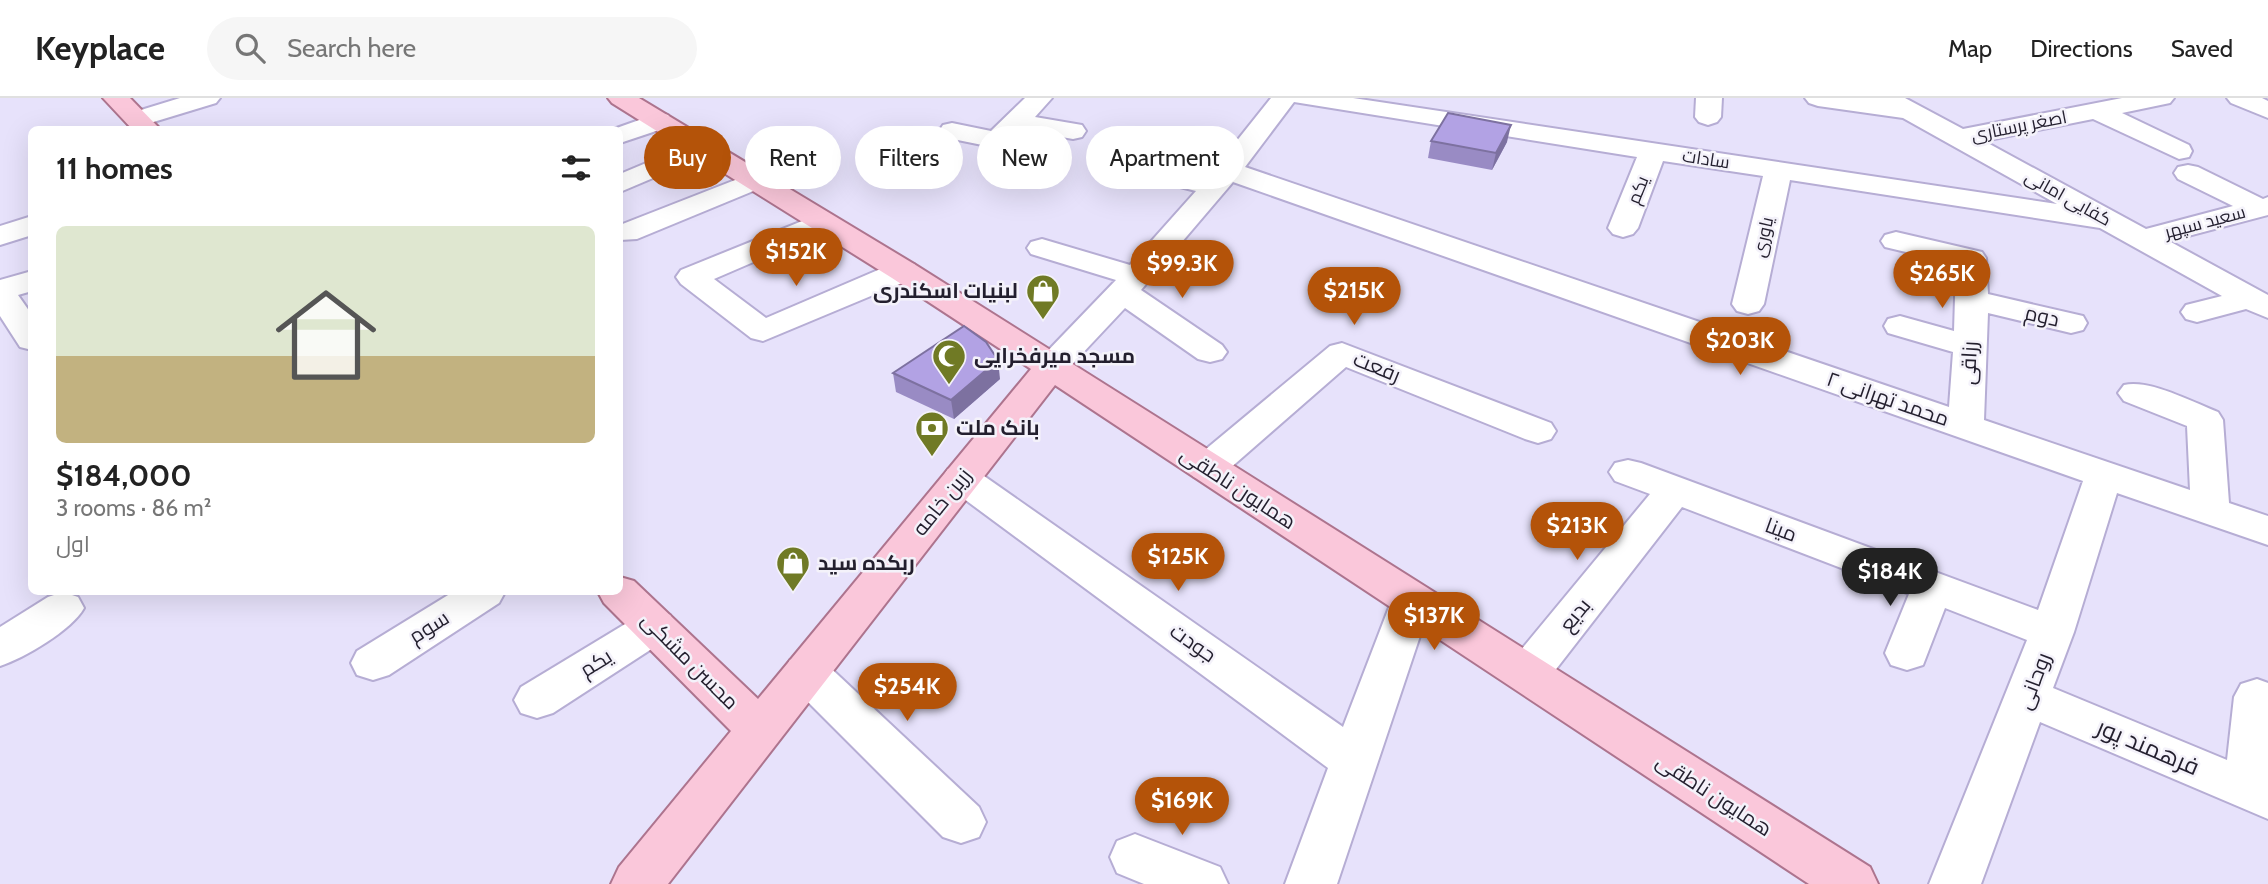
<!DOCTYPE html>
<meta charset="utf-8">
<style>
body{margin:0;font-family:Cabin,Cairo,sans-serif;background:#f6f6f6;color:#222;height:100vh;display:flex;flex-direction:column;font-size:26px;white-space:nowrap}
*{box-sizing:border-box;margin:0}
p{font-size:23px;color:#767676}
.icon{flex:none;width:38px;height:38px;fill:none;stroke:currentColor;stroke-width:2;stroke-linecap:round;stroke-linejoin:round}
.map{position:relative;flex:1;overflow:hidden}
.sheet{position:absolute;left:28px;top:28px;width:595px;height:469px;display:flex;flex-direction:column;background:#fff;border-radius:10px;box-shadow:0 7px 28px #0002}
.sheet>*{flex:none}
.guide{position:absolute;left:644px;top:28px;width:665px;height:63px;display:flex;gap:14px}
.price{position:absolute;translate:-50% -60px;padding:0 16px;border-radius:24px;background:#b45309;color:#fff;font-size:23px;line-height:46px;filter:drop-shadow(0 2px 4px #0008)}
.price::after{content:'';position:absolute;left:50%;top:42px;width:21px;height:16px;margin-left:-10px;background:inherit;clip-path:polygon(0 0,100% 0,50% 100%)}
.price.current{background:#222;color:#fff}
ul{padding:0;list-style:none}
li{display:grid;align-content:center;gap:14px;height:371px;padding:0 28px}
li+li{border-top:2px solid #e0e0e0}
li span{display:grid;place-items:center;height:217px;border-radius:10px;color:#555}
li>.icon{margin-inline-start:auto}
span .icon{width:126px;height:126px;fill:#fffc;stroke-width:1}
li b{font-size:30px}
h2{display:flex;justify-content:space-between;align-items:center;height:84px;padding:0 28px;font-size:30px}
.pill{padding:0 24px;border-radius:32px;background:#fff;box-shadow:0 7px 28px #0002;font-size:24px;line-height:63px}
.pill.current{background:#b45309;color:#fff}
header{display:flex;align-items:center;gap:42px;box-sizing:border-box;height:98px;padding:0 35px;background:#fff;border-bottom:2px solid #e0e0e0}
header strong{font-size:33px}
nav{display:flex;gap:38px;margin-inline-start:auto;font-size:24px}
.search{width:490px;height:63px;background:#f6f6f6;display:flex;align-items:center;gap:18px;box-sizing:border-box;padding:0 24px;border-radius:38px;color:#767676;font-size:26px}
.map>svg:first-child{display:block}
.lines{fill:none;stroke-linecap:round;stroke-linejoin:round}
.minor-casing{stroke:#b6add4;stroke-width:4}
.major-casing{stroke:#ad748e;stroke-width:4}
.minor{fill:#fff;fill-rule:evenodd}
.major{fill:#fac7da;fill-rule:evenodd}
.wall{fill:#998bc4}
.shaded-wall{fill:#7d71a0}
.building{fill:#b2a2e4;stroke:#7d71a0;stroke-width:2}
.labels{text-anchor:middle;stroke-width:5;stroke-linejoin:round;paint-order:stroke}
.far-street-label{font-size:18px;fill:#231f2e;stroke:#f4f2fa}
.poi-label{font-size:21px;font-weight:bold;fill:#231f2e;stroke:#f4f2fa;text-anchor:start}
.street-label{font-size:21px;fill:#231f2e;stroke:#f4f2fa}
.near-street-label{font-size:24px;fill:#231f2e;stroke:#f4f2fa}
</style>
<header>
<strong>Keyplace</strong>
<div class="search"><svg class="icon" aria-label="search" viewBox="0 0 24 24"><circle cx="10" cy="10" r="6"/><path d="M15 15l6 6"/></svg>Search here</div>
<nav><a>Map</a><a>Directions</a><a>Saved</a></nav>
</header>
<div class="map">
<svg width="2268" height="786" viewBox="0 0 2268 786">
<rect width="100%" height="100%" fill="#e7e2fb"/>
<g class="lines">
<!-- minor casing -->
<g class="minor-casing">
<g id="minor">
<path d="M 180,0 L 220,0 L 216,5 L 137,29 L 128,26 L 124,21 L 128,16 Z"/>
<path d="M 1025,0 L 1052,0 L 1035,19 L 1082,27 L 1086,33 L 1082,39 L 1073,41 L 1022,32 L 1006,48 L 997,50 L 943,39 L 939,33 L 943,27 L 952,25 L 991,33 Z"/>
<path d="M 1271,0 L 1353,0 L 2057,106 L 1903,20 L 1818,8 L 1809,5 L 1805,0 L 1905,0 L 1963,31 L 2122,0 L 2174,0 L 2170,5 L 2122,15 L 2189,47 L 2192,53 L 2189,59 L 2179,61 L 2093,21 L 1984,43 L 2146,131 L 2233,108 L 2178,81 L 2174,75 L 2178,69 L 2188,67 L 2198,69 L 2263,101 L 2268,99 L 2268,117 L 2169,143 L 2268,197 L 2268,220 L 2246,211 L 2197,224 L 2186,221 L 2181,214 L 2186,207 L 2222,198 L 2100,130 L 1790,82 L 1764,206 L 1759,213 L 1748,216 L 1737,213 L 1732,206 L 1763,78 L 1663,63 L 1638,130 L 1633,136 L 1623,139 L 1613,136 L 1608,130 L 1637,59 L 1294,4 L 1245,69 L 1949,309 L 1953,254 L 1888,235 L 1884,228 L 1888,221 L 1900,218 L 1954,233 L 1956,166 L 1885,149 L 1881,143 L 1885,137 L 1896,134 L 1982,154 L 1986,160 L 1988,196 L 2083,218 L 2087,225 L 2083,232 L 2071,235 L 1988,215 L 1984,322 L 2190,392 L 2187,328 L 2124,303 L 2118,295 L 2124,287 C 2150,281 2192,304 2218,314 L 2223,322 L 2229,405 L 2268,418 L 2268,447 L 2117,395 L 2074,534 L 2053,590 L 2227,662 L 2234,599 L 2241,586 L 2257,581 L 2268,585 L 2268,721 L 2040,624 L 1981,786 L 1929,786 L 2027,542 L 1945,510 L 1923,567 L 1907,572 L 1891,567 L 1885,555 L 1909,496 L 1682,409 L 1543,588 L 1527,593 L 1511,588 L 1505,576 L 1511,564 L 1650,396 L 1615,383 L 1609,374 L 1615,365 L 1628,362 L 1641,365 L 2038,512 L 2083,383 L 1233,84 L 1141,192 L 1222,247 L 1227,254 L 1222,261 L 1210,264 L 1198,261 L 1125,210 L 1063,276 L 1051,279 L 1039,276 L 1034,269 L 1039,262 L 1116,182 L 1031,156 L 1027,150 L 1031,144 L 1042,141 L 1130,167 L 1196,93 L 1096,68 L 1092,62 L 1096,56 L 1106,54 L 1208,79 Z"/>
<path d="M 1696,0 L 1722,0 L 1721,19 L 1717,24 L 1708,27 L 1699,24 L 1695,19 Z"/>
<path d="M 2227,0 L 2262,0 L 2268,3 L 2268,20 L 2231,5 Z"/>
<path d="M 659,15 L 668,17 L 672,23 L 668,29 L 620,45 L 620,32 L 611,32 Z"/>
<path d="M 703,41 L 712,43 L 716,49 L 712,55 L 620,94 L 620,76 Z"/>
<path d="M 753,75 L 763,77 L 767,83 L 763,89 L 637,141 L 620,142 L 620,127 Z"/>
<path d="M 822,115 L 832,118 L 837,124 L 832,130 L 714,181 L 766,220 L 892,166 L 903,164 L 914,166 L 919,173 L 914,180 L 763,243 L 751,240 L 681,186 L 676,179 L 681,172 Z"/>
<path d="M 32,118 L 32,137 L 0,147 L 0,128 Z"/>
<path d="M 32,173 L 32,193 L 18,197 L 32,217 L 32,252 L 20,249 L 0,218 L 0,182 Z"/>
<path d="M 1342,245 L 1551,325 L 1556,333 L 1551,341 L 1538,345 L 1525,341 L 1346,269 L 1220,379 L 1207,382 L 1194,379 L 1188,370 L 1194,361 L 1330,248 Z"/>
<path d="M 961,367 L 974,371 L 1343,629 L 1396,491 L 1411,487 L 1426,491 L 1432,502 L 1337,786 L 1285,786 L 1328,670 L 948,389 L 942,380 L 948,371 Z"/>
<path d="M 63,494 L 78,499 L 84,510 C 72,532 24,560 0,568 L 0,529 L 48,499 Z"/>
<path d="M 453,494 L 505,494 L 499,505 L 389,577 L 373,582 L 357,577 L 351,565 L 357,553 Z"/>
<path d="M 655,512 L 670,517 L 677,528 L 670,539 L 553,615 L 537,620 L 521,615 L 514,602 L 521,589 L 640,517 Z"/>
<path d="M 806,557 L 822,562 L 979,709 L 986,724 L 979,739 L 961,745 L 943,739 L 790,586 L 784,574 L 790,562 Z"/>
<path d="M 1135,736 L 1220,769 L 1228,786 L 1144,786 L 1117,775 L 1110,759 L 1117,743 Z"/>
</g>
</g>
<!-- major casing -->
<g class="major-casing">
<g id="major">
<path d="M 103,0 L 130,0 L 161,32 L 133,32 Z"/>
<path d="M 608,0 L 639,0 L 914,166 L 1870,769 L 1878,786 L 1809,786 L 1055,287 L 668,786 L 611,786 L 619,769 L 731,633 L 604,505 L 598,494 L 620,494 L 620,479 L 634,483 L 758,601 L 1031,271 L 892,180 L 612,5 Z"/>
</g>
</g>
<!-- minor -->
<use href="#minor" class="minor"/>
<!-- major -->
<use href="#major" class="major"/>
</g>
<!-- wall -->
<g class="wall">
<path d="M 1431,43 L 1507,44 L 1492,72 L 1428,60 Z"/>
<path d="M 893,275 L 1000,281 L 954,321 L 896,294 Z"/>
</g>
<!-- shaded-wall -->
<g class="shaded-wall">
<path d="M 1511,27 L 1507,44 L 1492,72 L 1496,55 Z"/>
<path d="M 998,262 L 1000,281 L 954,321 L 951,302 Z"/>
</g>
<!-- building -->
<g class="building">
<path d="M 1448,15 L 1511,27 L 1496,55 L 1431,43 Z"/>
<path d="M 964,228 L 986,244 L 998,262 L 951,302 L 893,275 Z"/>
</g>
<!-- icons -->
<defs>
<g id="shop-pin" transform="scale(1.75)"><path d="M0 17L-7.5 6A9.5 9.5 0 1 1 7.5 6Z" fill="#707a25" stroke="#f4f2fa"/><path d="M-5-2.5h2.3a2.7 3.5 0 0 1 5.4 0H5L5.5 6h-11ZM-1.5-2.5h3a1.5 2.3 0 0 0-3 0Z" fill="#fff"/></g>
<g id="mosque-pin" transform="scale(1.75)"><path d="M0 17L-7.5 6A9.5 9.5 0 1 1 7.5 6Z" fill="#707a25" stroke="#f4f2fa"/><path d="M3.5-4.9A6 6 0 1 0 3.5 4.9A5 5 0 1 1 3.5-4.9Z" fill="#fff"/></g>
<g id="bank-pin" transform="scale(1.75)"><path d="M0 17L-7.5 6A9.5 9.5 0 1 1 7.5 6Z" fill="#707a25" stroke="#f4f2fa"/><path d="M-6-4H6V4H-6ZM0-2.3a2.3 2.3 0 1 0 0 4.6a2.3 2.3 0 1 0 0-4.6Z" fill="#fff"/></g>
</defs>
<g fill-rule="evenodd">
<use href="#shop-pin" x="1043" y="193"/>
<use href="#mosque-pin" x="949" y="258"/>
<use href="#bank-pin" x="932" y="330"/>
<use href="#shop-pin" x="793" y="465"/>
</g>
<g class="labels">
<!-- far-street labels -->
<g class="far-street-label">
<text transform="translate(2019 28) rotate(-11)" y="6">اصغر پرستاری</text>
<text transform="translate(1706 61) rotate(9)" y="6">سادات</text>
<text transform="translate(1638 92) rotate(-68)" y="6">یکم</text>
<text transform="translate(2068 100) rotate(29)" y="6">کفایی امانی</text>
<text transform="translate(2205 124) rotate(-15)" y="6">سعید سپهر</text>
<text transform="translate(1763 139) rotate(-77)" y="6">یاوری</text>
</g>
<!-- poi labels -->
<g class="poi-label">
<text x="1018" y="200" text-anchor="end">لبنیات اسکندری</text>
<text x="974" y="265">مسجد میرفخرایی</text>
<text x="956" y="337">بانک ملت</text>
<text x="818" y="472">ربکده سید</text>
</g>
<!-- street labels -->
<g class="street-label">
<text transform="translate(2042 218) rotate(13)" y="7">دوم</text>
<text transform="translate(1969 265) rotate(-87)" y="7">رزاقی</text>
<text transform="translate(1377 269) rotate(22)" y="7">رفعت</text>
<text transform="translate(1888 301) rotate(19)" y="7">محمد تهرانی ۲</text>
<text transform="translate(1238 390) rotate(33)" y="7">همایون ناطقی</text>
<text transform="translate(942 404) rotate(-51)" y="7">زرین خامه</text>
<text transform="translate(1781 432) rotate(20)" y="7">مینا</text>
<text transform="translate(1575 517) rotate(-51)" y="7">بدیع</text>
<text transform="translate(429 529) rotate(-32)" y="7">سوم</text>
<text transform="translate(1193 545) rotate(35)" y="7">جودت</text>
<text transform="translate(690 563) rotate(45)" y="7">محسن مشکی</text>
<text transform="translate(596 565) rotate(-32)" y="7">یکم</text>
<text transform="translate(2034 583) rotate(-69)" y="7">روحانی</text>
<text transform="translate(1714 697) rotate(33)" y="7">همایون ناطقی</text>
</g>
<!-- near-street labels -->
<g class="near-street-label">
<text transform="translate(2148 649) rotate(23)" y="8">فرهمند پور</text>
</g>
</g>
</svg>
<b class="price" style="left:796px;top:190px">$152K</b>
<b class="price" style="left:1182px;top:202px">$99.3K</b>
<b class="price" style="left:1942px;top:212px">$265K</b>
<b class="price" style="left:1354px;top:229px">$215K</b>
<b class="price" style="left:1740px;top:279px">$203K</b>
<b class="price" style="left:1577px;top:464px">$213K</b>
<b class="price" style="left:1178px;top:495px">$125K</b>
<b class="price current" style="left:1890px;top:510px">$184K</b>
<b class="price" style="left:1434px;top:554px">$137K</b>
<b class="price" style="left:907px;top:625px">$254K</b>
<b class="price" style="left:1182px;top:739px">$169K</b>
<div class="guide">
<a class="pill current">Buy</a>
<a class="pill">Rent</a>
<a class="pill">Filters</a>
<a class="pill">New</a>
<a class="pill">Apartment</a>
</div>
<section class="sheet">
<h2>11 homes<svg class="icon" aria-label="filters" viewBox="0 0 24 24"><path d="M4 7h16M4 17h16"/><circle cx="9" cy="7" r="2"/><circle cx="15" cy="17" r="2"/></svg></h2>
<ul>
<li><span style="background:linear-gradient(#dfe7d0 60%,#c2b280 0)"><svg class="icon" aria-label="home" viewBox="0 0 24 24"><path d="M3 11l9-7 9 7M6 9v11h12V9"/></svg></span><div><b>$184,000</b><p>3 rooms · 86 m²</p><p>اول</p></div></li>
</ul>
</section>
</div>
